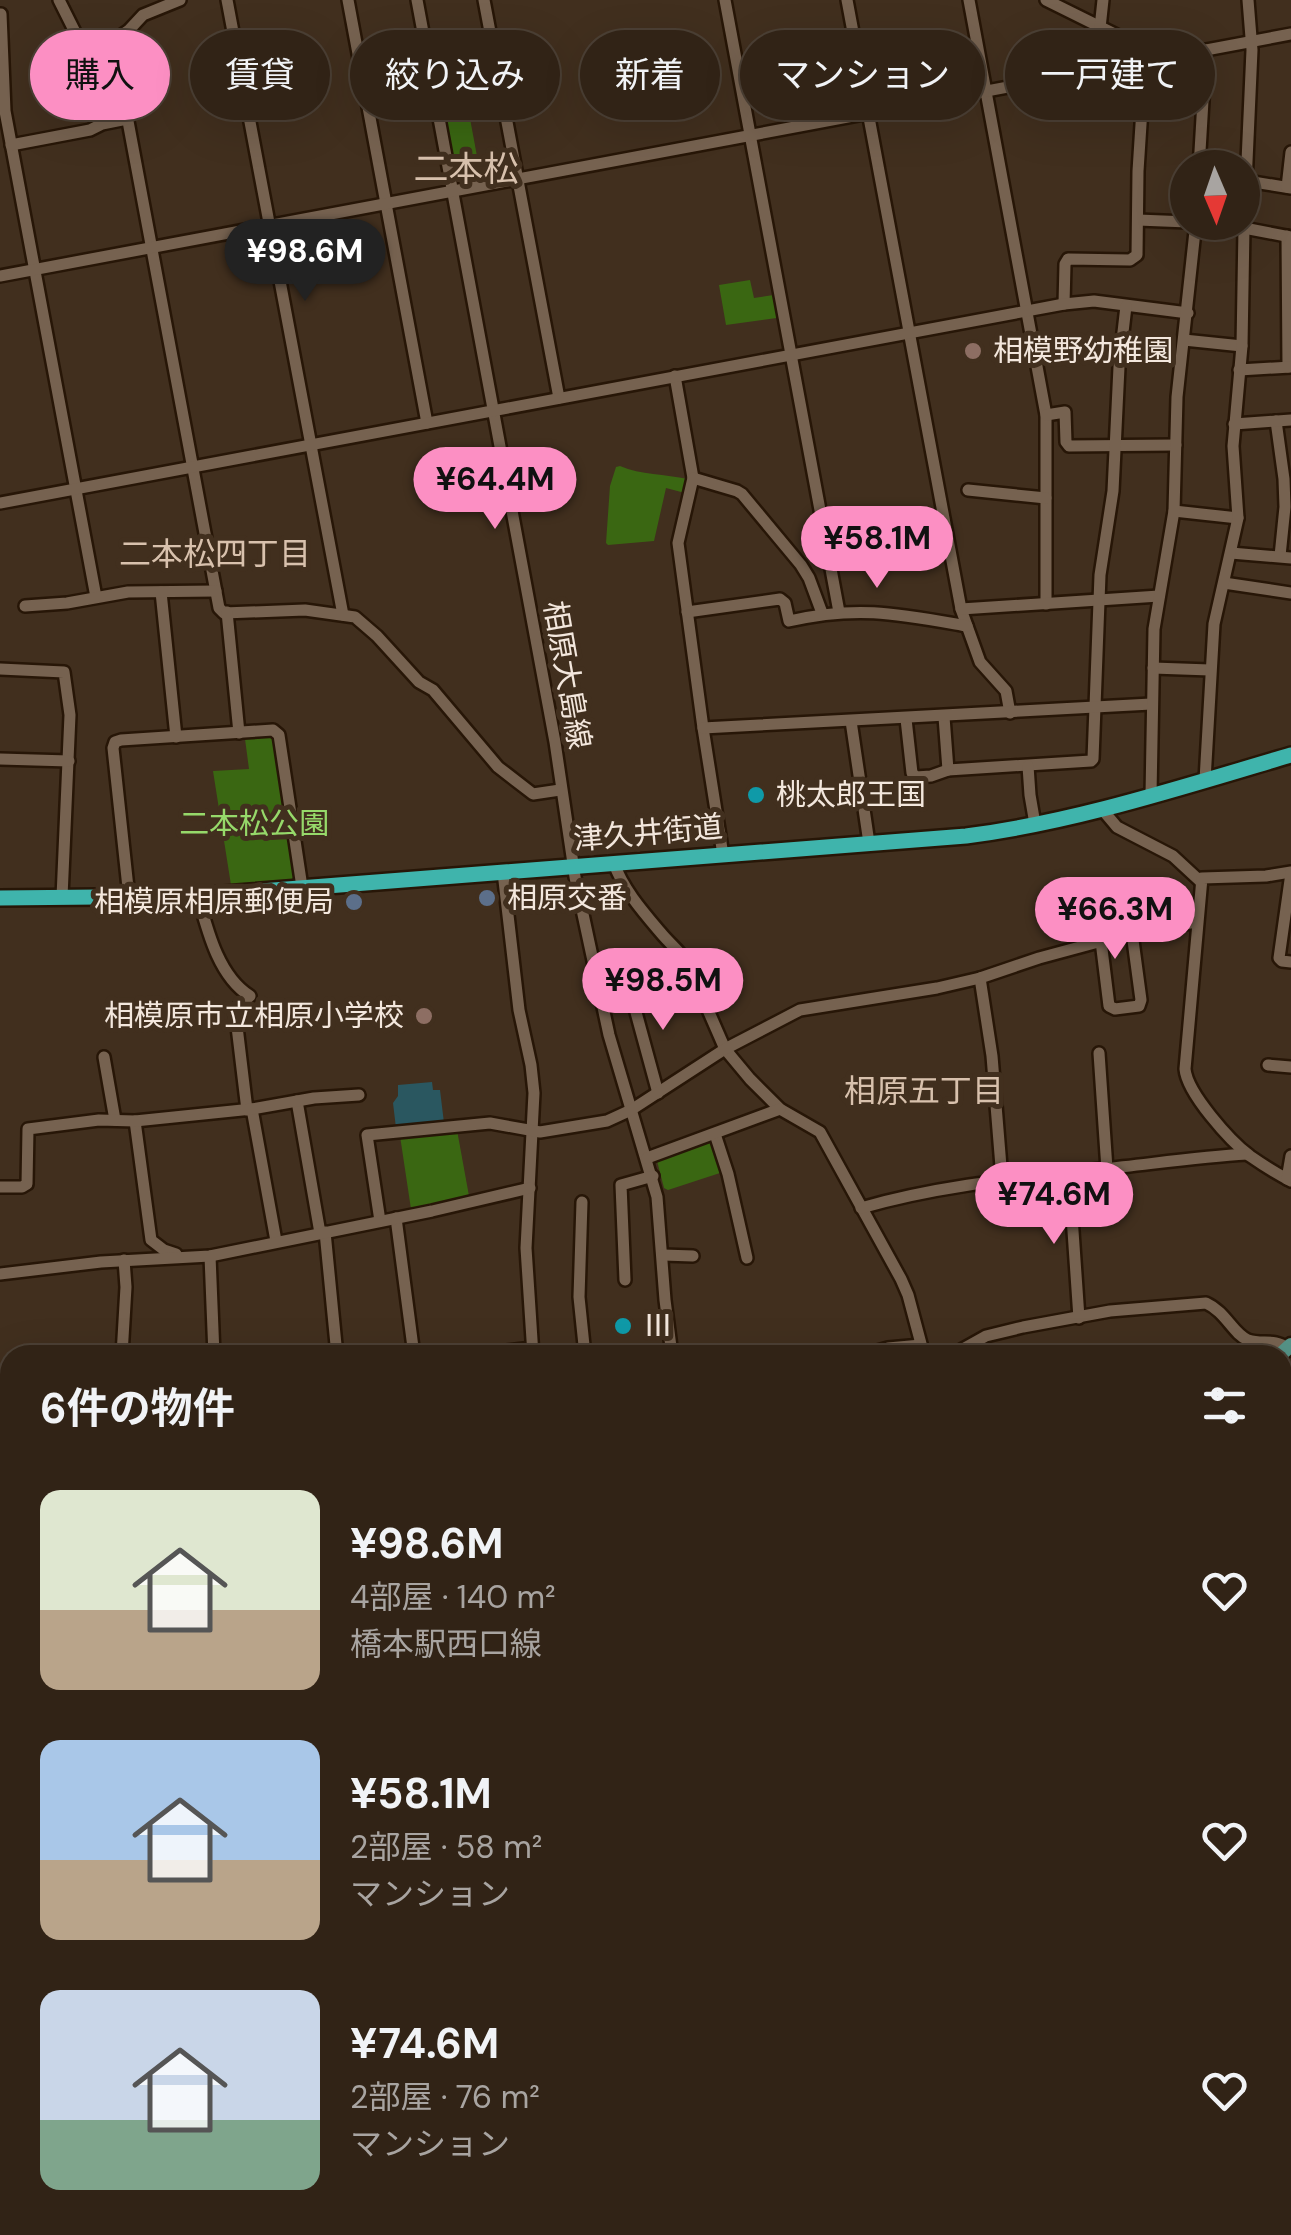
<!DOCTYPE html>
<html lang="ja">
<meta charset="utf-8">
<style>
body{margin:0;font-family:"DM Sans","Noto Sans JP",sans-serif;background:#392b1f;color:#f1f3f6;height:100vh;display:flex;flex-direction:column;font-size:38px;white-space:nowrap}
*{box-sizing:border-box;margin:0}
p{font-size:32px;color:#a8a4a1}
.icon{flex:none;width:55px;height:55px;fill:none;stroke:currentColor;stroke-width:2;stroke-linecap:round;stroke-linejoin:round}
.map{position:relative;flex:1;overflow:hidden}
.sheet{position:absolute;left:0px;top:1345px;width:1292px;height:890px;display:flex;flex-direction:column;background:#312316;border-radius:30px 30px 0 0;box-shadow:0 10px 40px #0002,0 0 0 2px #4c4035}
.sheet>*{flex:none}
.top-card{position:absolute;left:30px;top:30px;width:1232px;height:90px;display:flex;gap:20px}
.needle{width:65px;rotate:178deg}
.controls{position:absolute;left:1170px;top:150px;display:grid;gap:20px}
.controls a{display:grid;place-items:center;width:90px;height:90px;border-radius:50%;background:#312316;box-shadow:0 10px 40px #0002,0 0 0 2px #4c4035;font-size:50px}
.price{position:absolute;translate:-50% -85px;padding:0 22px;border-radius:35px;background:#fc8fc3;color:#111;font-size:32px;line-height:65px;filter:drop-shadow(0 2px 5px #0008)}
.price::after{content:'';position:absolute;left:50%;top:60px;width:30px;height:22px;margin-left:-15px;background:inherit;clip-path:polygon(0 0,100% 0,50% 100%)}
.price.selected{background:#222;color:#fff}
ul{padding:0;list-style:none}
li{display:flex;align-items:center;gap:30px;height:250px;padding:0 40px}
li span{display:grid;place-items:center;flex:none;width:280px;height:200px;border-radius:20px;color:#555}
li>.icon{margin-inline-start:auto}
span .icon{width:120px;height:120px;fill:#fffc;stroke-width:1}
li b{font-size:42px}
h2{display:flex;justify-content:space-between;align-items:center;height:120px;padding:0 40px;font-size:42px}
.chip{padding:0 35px;border-radius:45px;background:#312316;box-shadow:0 10px 40px #0002,0 0 0 2px #4c4035;font-size:35px;line-height:90px}
.chip.selected{background:#fc8fc3;color:#111}
.map>svg:first-child{display:block}
.green{fill:#3a6712}
.water{fill:#2a5760}
.lines{fill:none;stroke-linecap:round;stroke-linejoin:round}
.stream{stroke:#2a5760;stroke-width:2.5}
.river{stroke:#2a5760;stroke-width:18}
.minor-casing{stroke:#271607;stroke-width:16}
.major-casing{stroke:#271607;stroke-width:19}
.highway-casing{stroke:#271607;stroke-width:20}
.minor{stroke:#766250;stroke-width:11}
.major{stroke:#559387;stroke-width:14}
.highway{stroke:#3fb4ac;stroke-width:15}
.education-dot{fill:#8d6e63;stroke:#412f1e;stroke-width:4}
.culture-dot{fill:#0f9aa8;stroke:#412f1e;stroke-width:4}
.service-dot{fill:#5c6f8a;stroke:#412f1e;stroke-width:4}
.labels{text-anchor:middle;stroke-width:10;stroke-linejoin:round;paint-order:stroke}
.poi-label{font-size:30px;fill:#f3e7dd;stroke:#412f1e;text-anchor:start}
.street-label{font-size:30px;fill:#f3e7dd;stroke:#412f1e}
.park-label{font-size:30px;fill:#96d96a;stroke:#412f1e}
.neighbourhood-label{font-size:32px;fill:#d8c1ad;stroke:#412f1e}
.quarter-label{font-size:35px;fill:#d8c1ad;stroke:#412f1e}
</style>
<div class="map">
<svg width="1291" height="2235" viewBox="0 0 1291 2235">
<rect width="100%" height="100%" fill="#412f1e"/>
<!-- green -->
<g class="green">
<path d="M 469,113 L 481,178 L 458,182 L 446,117 Z"/>
<path d="M 750,280 L 754,298 L 780,294 L 784,317 L 726,325 L 719,285 Z"/>
<path d="M 620,466 C 641,475 665,474 688,479 L 685,493 L 666,488 L 654,541 L 608,545 L 606,543 L 610,486 L 616,467 Z"/>
<path d="M 270,737 L 274,740 L 294,876 L 291,880 L 231,885 L 213,771 L 249,769 L 245,739 Z"/>
<path d="M 457,1130 L 469,1196 L 411,1209 L 400,1136 Z"/>
<path d="M 708,1140 L 713,1142 L 722,1169 L 720,1173 L 668,1190 L 664,1188 L 657,1161 L 659,1156 Z"/>
<path d="M 913,2225 L 1263,2225 L 1265,2227 L 1260,2235 L 902,2235 Z"/>
</g>
<!-- water -->
<path class="water" d="M 432,1082 L 433,1090 L 440,1090 L 444,1123 L 396,1128 L 393,1103 L 398,1096 L 398,1085 Z"/>
<g class="lines">
<!-- stream -->
<path class="stream" d="M 264,2225 L 264,2235"/>
<!-- river -->
<path class="river" d="M 0,1897 L 10,1905"/>
<!-- minor casing -->
<g class="minor-casing">
<g id="minor">
<path d="M 59,0 L 81,44 L 113,41 L 129,30 L 143,15 L 180,0"/>
<path d="M 227,0 L 343,615"/>
<path d="M 348,0 L 427,423"/>
<path d="M 417,0 L 555,742 L 575,877 L 609,1035 L 657,1197 L 665,1300 L 672,1355"/>
<path d="M 484,0 L 559,398"/>
<path d="M 725,0 L 839,612"/>
<path d="M 847,0 L 961,609 L 980,662 L 1006,691 L 1010,713"/>
<path d="M 969,0 L 1046,415 L 1046,604"/>
<path d="M 1046,0 L 1159,56 L 1160,58"/>
<path d="M 1,14 L 5,111 L 96,597"/>
<path d="M 1100,28 L 1103,0"/>
<path d="M 113,41 L 219,608 L 224,613 L 305,610 L 355,617 L 377,636 L 419,682 L 433,690 L 498,767 L 533,794 L 560,790"/>
<path d="M 11,145 L 90,130 L 102,124 L 127,119"/>
<path d="M 1199,168 L 1206,50"/>
<path d="M 1247,181 L 1291,188"/>
<path d="M 1287,187 L 1291,152"/>
<path d="M 1138,220 L 1188,222"/>
<path d="M 1244,228 L 1291,237"/>
<path d="M 1287,236 L 1288,367"/>
<path d="M 0,276 L 1291,34"/>
<path d="M 1064,304 L 1065,264 L 1068,259 L 1130,260 L 1137,255 L 1138,171 L 1145,62"/>
<path d="M 1184,340 L 1242,346"/>
<path d="M 1239,370 L 1291,367"/>
<path d="M 675,376 L 693,478 L 678,543 L 703,728 L 723,855"/>
<path d="M 1046,415 L 1065,412 L 1066,442 L 1069,446 L 1176,445"/>
<path d="M 1276,421 L 1284,479 L 1285,507 L 1280,556"/>
<path d="M 1234,424 L 1291,420"/>
<path d="M 693,478 L 737,491 L 742,494 L 801,565 L 809,578 L 822,613"/>
<path d="M 968,490 L 1046,498"/>
<path d="M 0,503 L 1064,304 L 1094,301 L 1188,313"/>
<path d="M 1174,511 L 1238,518"/>
<path d="M 1231,553 L 1291,558"/>
<path d="M 1224,583 L 1291,593"/>
<path d="M 161,592 L 176,737"/>
<path d="M 25,606 L 67,603 L 128,592 L 216,591"/>
<path d="M 961,609 L 1159,596"/>
<path d="M 227,612 L 239,733"/>
<path d="M 687,612 L 780,599 L 785,603 L 789,621 C 858,605 899,614 967,626"/>
<path d="M 1153,668 L 1210,670"/>
<path d="M 0,669 L 64,672 L 70,715 L 62,897"/>
<path d="M 944,717 L 948,770 L 1091,761 L 1093,759 L 1100,575 L 1113,491 L 1119,367 L 1126,306"/>
<path d="M 906,719 L 912,773 L 916,777 L 931,776 L 948,770"/>
<path d="M 851,721 L 869,843"/>
<path d="M 703,728 L 1151,704"/>
<path d="M 0,759 L 69,761"/>
<path d="M 1028,766 L 1030,795 L 1035,824"/>
<path d="M 1205,780 L 1214,624 L 1238,518 L 1233,446 L 1242,346 L 1244,228 L 1252,50 L 1248,0"/>
<path d="M 1151,795 L 1154,629 L 1174,511 L 1177,397 L 1196,222"/>
<path d="M 1101,808 L 1117,827 L 1173,856 L 1200,881"/>
<path d="M 614,863 C 622,888 644,913 661,933 C 670,944 681,952 688,964 L 725,1049 L 750,1079 L 780,1109 L 820,1132 L 901,1279 L 908,1295 L 924,1355"/>
<path d="M 503,872 L 519,1010 L 531,1065 L 534,1093 L 526,1248 L 533,1355"/>
<path d="M 1291,872 L 1266,876 L 1202,878 L 1185,1069 C 1187,1093 1230,1141 1250,1156 C 1263,1165 1277,1174 1291,1181"/>
<path d="M 1291,873 L 1279,958 L 1282,961 L 1291,962"/>
<path d="M 198,896 C 207,929 218,976 250,996 L 235,1010 L 247,1110"/>
<path d="M 129,897 L 113,748 L 115,742 L 121,740 L 273,730 L 279,735 L 302,887"/>
<path d="M 1101,941 L 1109,1006 L 1115,1009 L 1139,1006 L 1141,1000 L 1132,933"/>
<path d="M 980,978 L 992,1056 L 1002,1179"/>
<path d="M 597,982 L 619,977 L 626,979 L 628,983 L 658,1093"/>
<path d="M 1099,1053 L 1107,1169"/>
<path d="M 104,1057 L 115,1120"/>
<path d="M 1268,1065 L 1291,1067"/>
<path d="M 297,1101 L 320,1233"/>
<path d="M 252,1109 L 276,1241"/>
<path d="M 135,1121 L 151,1240 L 164,1250 L 176,1254"/>
<path d="M 715,1134 L 728,1174 L 747,1258"/>
<path d="M 647,1158 L 780,1109"/>
<path d="M 1069,1173 L 1079,1318"/>
<path d="M 1287,1179 L 1291,1156"/>
<path d="M 0,1187 L 22,1187 L 27,1184 L 28,1129 L 99,1120 L 135,1121 L 252,1109 L 314,1098 L 359,1095"/>
<path d="M 582,1202 L 579,1297 L 585,1355"/>
<path d="M 861,1208 C 940,1185 1021,1178 1102,1169 C 1151,1164 1198,1157 1247,1154"/>
<path d="M 396,1218 L 414,1355"/>
<path d="M 380,1221 L 367,1135 L 490,1123 L 540,1132 L 607,1121 L 631,1110 L 725,1049 L 800,1010 L 937,988 L 980,978 L 1039,958 L 1139,931 L 1197,922"/>
<path d="M 325,1232 L 337,1355"/>
<path d="M 663,1255 L 693,1256"/>
<path d="M 210,1256 L 214,1355"/>
<path d="M 0,1274 L 101,1262 L 210,1256 L 432,1211 L 530,1188"/>
<path d="M 625,1280 L 621,1185 L 653,1176"/>
<path d="M 122,1355 L 126,1287 L 124,1260"/>
<path d="M 473,1355 L 532,1348"/>
<path d="M 863,1355 L 888,1348 L 921,1345"/>
<path d="M 952,1355 L 986,1336 L 1023,1327 L 1110,1311 L 1206,1303 C 1226,1312 1233,1334 1248,1340 C 1262,1345 1274,1338 1287,1348"/>
<path d="M 0,1507 L 10,1505"/>
<path d="M 0,1672 L 10,1673"/>
<path d="M 1282,1710 L 1291,1709"/>
<path d="M 0,1821 L 1,1795"/>
<path d="M 0,1881 L 10,1885"/>
<path d="M 1282,1936 L 1291,1942"/>
<path d="M 0,2222 L 10,2223"/>
<path d="M 19,2225 L 134,2235"/>
<path d="M 140,2235 L 142,2225"/>
<path d="M 342,2235 L 343,2225"/>
</g>
</g>
<!-- major casing -->
<g class="major-casing">
<g id="major">
<path d="M 1280,1355 L 1291,1345"/>
<path d="M 0,1941 L 10,1943"/>
<path d="M 1282,1959 L 1291,1958"/>
<path d="M 1282,2149 L 1291,2158"/>
</g>
</g>
<!-- highway casing -->
<g class="highway-casing">
<path id="highway" d="M 0,898 L 198,896 L 966,836 C 1076,822 1185,786 1291,755"/>
</g>
<!-- minor -->
<use href="#minor" class="minor"/>
<!-- major -->
<use href="#major" class="major"/>
<!-- highway -->
<use href="#highway" class="highway"/>
</g>
<!-- markers -->
<g class="education-dot">
<circle cx="973" cy="351" r="10"/>
<circle cx="424" cy="1016" r="10"/>
</g>
<g class="culture-dot">
<circle cx="756" cy="795" r="10"/>
<circle cx="623" cy="1326" r="10"/>
</g>
<g class="service-dot">
<circle cx="487" cy="898" r="10"/>
<circle cx="354" cy="902" r="10"/>
</g>
<g class="labels">
<!-- poi labels -->
<g class="poi-label">
<text x="993" y="361">相模野幼稚園</text>
<text x="776" y="805">桃太郎王国</text>
<text x="507" y="908">相原交番</text>
<text x="334" y="912" text-anchor="end">相模原相原郵便局</text>
<text x="404" y="1026" text-anchor="end">相模原市立相原小学校</text>
<text x="643" y="1336">Ⅲ</text>
</g>
<!-- street labels -->
<g class="street-label">
<text transform="translate(567 675) rotate(80)" y="10">相原大島線</text>
<text transform="translate(648 833) rotate(-5)" y="10">津久井街道</text>
</g>
<!-- park labels -->
<g class="park-label">
<text x="254" y="834">二本松公園</text>
</g>
<!-- neighbourhood labels -->
<g class="neighbourhood-label">
<text x="215" y="565">二本松四丁目</text>
<text x="924" y="1102">相原五丁目</text>
</g>
<!-- quarter labels -->
<g class="quarter-label">
<text x="466" y="181">二本松</text>
</g>
</g>
</svg>
<div class="controls">
<a><svg class="needle" viewBox="-14 -14 28 28"><path d="M0-13l5 13h-10z" fill="#e53935"/><path d="M0 13l5-13h-10z" fill="#a8a4a1"/></svg></a>
</div>
<b class="price selected" style="left:305px;top:304px">¥98.6M</b>
<b class="price" style="left:495px;top:532px">¥64.4M</b>
<b class="price" style="left:877px;top:591px">¥58.1M</b>
<b class="price" style="left:1115px;top:962px">¥66.3M</b>
<b class="price" style="left:663px;top:1033px">¥98.5M</b>
<b class="price" style="left:1054px;top:1247px">¥74.6M</b>
<div class="top-card">
<a class="chip selected">購入</a>
<a class="chip">賃貸</a>
<a class="chip">絞り込み</a>
<a class="chip">新着</a>
<a class="chip">マンション</a>
<a class="chip">一戸建て</a>
</div>
<section class="sheet">
<h2>6件の物件<svg class="icon" aria-label="filters" viewBox="0 0 24 24"><path d="M4 7h16M4 17h16"/><circle cx="9" cy="7" r="2"/><circle cx="15" cy="17" r="2"/></svg></h2>
<ul>
<li><span style="background:linear-gradient(#dfe7d0 60%,#b9a48a 0)"><svg class="icon" aria-label="home" viewBox="0 0 24 24"><path d="M3 11l9-7 9 7M6 9v11h12V9"/></svg></span><div><b>¥98.6M</b><p>4部屋 · 140 m²</p><p>橋本駅西口線</p></div><svg class="icon" aria-label="heart" viewBox="0 0 24 24"><path d="M12 20l-8-8c-3-5 5-10 8-4 3-6 11-1 8 4z"/></svg></li>
<li><span style="background:linear-gradient(#a9c7e8 60%,#b9a48a 0)"><svg class="icon" aria-label="home" viewBox="0 0 24 24"><path d="M3 11l9-7 9 7M6 9v11h12V9"/></svg></span><div><b>¥58.1M</b><p>2部屋 · 58 m²</p><p>マンション</p></div><svg class="icon" aria-label="heart" viewBox="0 0 24 24"><path d="M12 20l-8-8c-3-5 5-10 8-4 3-6 11-1 8 4z"/></svg></li>
<li><span style="background:linear-gradient(#c9d6e8 65%,#7fa58c 0)"><svg class="icon" aria-label="home" viewBox="0 0 24 24"><path d="M3 11l9-7 9 7M6 9v11h12V9"/></svg></span><div><b>¥74.6M</b><p>2部屋 · 76 m²</p><p>マンション</p></div><svg class="icon" aria-label="heart" viewBox="0 0 24 24"><path d="M12 20l-8-8c-3-5 5-10 8-4 3-6 11-1 8 4z"/></svg></li>
</ul>
</section>
</div>
